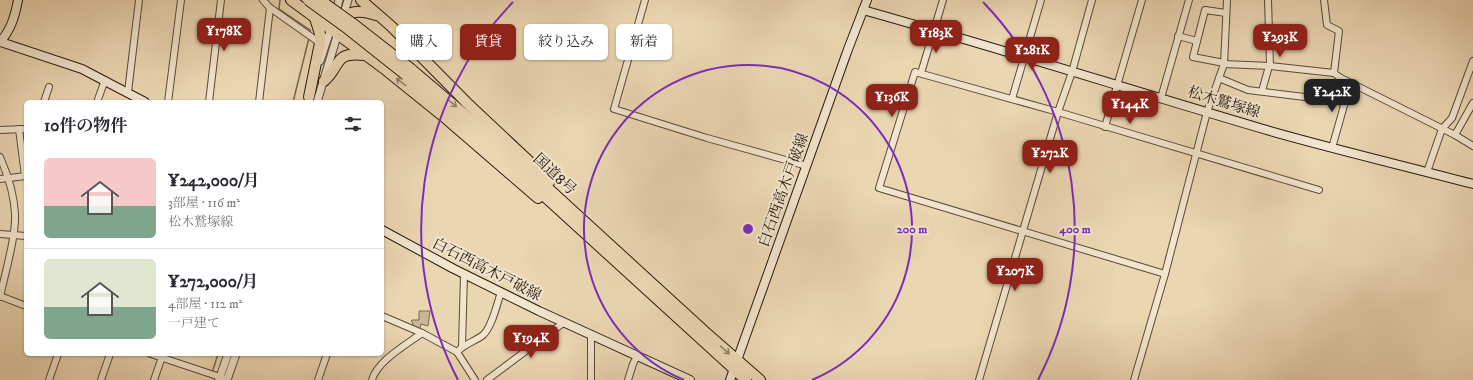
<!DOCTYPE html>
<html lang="ja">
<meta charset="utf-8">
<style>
body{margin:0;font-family:"IM FELL DW Pica","Noto Serif JP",serif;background:#f7f7f7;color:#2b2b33;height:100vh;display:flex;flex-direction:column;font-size:15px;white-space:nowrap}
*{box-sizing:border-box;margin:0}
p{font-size:13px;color:#7c7c81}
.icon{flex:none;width:22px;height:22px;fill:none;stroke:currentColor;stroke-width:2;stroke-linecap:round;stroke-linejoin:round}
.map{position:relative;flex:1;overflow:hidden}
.sheet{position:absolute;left:24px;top:100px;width:360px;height:256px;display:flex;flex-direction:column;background:#fff;border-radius:6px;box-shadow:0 1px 3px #0004}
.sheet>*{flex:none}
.banner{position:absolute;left:396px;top:24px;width:380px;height:36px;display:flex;gap:8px}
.price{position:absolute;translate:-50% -34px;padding:0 9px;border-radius:8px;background:#8f2418;color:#fff;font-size:13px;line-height:26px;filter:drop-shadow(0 1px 2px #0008)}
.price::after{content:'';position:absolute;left:50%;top:24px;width:12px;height:9px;margin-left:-6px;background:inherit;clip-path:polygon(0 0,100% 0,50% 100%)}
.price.active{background:#222;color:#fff}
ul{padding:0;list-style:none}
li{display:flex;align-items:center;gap:12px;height:100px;padding:0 20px}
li+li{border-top:1px solid #e1e1e2}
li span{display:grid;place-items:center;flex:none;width:112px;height:80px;border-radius:6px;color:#555}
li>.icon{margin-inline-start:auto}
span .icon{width:48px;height:48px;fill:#fffc;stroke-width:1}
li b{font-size:17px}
h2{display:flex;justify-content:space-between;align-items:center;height:48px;padding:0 20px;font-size:17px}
.chip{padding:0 14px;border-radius:6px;background:#fff;box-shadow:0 1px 3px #0004;font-size:14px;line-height:36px}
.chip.active{background:#8f2418;color:#fff}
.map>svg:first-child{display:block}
.green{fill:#cab696;stroke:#796853}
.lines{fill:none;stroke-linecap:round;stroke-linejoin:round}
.stream{stroke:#756450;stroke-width:1.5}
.minor-casing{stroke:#594938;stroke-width:8}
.tertiary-casing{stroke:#594938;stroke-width:9}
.secondary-casing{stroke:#281a10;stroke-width:10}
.trunk-casing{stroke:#281a10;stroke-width:12}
.minor{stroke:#f2e4cd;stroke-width:6}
.tertiary{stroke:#f2e4cd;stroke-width:7}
.secondary{stroke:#f2e4cd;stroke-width:8}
.trunk{stroke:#ebd6b2;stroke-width:10}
.trunk-bridge-casing{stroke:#281a10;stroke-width:12;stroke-linecap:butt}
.trunk-bridge{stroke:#ebd6b2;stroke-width:10}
.oneway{stroke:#938169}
.ring{fill:none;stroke:#7b2cbf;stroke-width:2}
.labels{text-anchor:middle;stroke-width:4;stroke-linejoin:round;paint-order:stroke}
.street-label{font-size:15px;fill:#281a10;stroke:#f2e4cd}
.centre{fill:#7b2cbf;stroke:#f2e4cd;stroke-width:2}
.ring-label{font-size:12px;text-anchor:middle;font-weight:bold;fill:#7b2cbf;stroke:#f2e4cd;stroke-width:4;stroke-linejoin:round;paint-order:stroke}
</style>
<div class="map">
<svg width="1473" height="380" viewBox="0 0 1473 380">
<rect width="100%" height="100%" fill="#ebd6b2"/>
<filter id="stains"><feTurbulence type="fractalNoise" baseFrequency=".005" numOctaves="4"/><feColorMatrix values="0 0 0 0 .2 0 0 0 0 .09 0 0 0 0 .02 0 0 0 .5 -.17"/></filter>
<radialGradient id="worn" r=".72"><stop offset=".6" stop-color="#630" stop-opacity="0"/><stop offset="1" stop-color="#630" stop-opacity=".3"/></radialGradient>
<!-- green -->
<path class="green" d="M 419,311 L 430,311 L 428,326 L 421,324 L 420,329 L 412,326 L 413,323 L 411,321 L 412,320 L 419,320 Z"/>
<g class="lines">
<!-- stream -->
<g class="stream">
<path d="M 280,0 L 279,9 L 310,30 L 310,32"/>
<path d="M 293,102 L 309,38"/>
<path d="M 212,373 L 218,354"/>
</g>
<!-- minor casing -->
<g class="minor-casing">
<g id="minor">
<path d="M 263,0 L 269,7 L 320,43"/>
<path d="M 645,0 L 614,109 L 707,138 L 807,166"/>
<path d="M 1268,0 L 1270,66"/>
<path d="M 1324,0 L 1327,25 L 1339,31 L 1334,73 L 1339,77 L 1455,135 L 1473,146"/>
<path d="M 1178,36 L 1197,41"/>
<path d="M 1224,63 L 1193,57 L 1205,10 L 1226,13"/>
<path d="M 1224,64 L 1270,66 L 1334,73"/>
<path d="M 921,73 L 943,0"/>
<path d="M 1219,78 L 1248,90 L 1345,102"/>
<path d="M 1262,91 L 1269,66"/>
<path d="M 128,92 L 139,0"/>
<path d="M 1161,98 L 1189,0"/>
<path d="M 1012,99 L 1041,0"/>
<path d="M 44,102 L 49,87"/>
<path d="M 97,102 L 105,80"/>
<path d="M 168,102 L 181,0"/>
<path d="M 209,102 L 221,0"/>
<path d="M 259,102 L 270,8"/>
<path d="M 1105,127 L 1142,0"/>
<path d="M 19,129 L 25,176"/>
<path d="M 0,130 L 26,129"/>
<path d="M 1455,135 L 1473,103"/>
<path d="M 1332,148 L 1345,102 L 1339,77"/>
<path d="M 0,157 C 8,175 14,193 15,214 C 16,237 5,273 0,297"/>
<path d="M 1427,172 L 1442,129 L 1452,118 L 1473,61"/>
<path d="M 0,179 L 26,176"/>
<path d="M 0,234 L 26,236"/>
<path d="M 1165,274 L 879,188 L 915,72 L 1058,112 L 1319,190"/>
<path d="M 0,296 L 26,306"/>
<path d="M 382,316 L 422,333 L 457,352 L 475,380"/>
<path d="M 462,347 L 464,274"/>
<path d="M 457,352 C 464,344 474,342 483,335 C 492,327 497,304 501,292"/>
<path d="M 151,354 L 223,378"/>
<path d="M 49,380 L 58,354"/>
<path d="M 101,380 L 110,354"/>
<path d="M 154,380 L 163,354"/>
<path d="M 318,380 L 327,354"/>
<path d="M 372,380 C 377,361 406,345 422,333"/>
<path d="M 487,380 L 563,323"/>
<path d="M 591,380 L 591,335"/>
<path d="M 628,380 L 633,364 L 637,356"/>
<path d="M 979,380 L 1058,112 L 1072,72 L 1092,0"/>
<path d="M 1134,380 L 1165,274 L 1207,112 L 1224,64 L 1227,0"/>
</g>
</g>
<!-- tertiary casing -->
<g class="tertiary-casing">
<g id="tertiary">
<path d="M 335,15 L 339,0"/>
<path d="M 320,61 L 332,25"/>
<path d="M 317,102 L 348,0"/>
<path d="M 219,380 L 228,354"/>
<path d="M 227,380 L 236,354"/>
</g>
</g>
<!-- secondary casing -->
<g class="secondary-casing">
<g id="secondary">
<path d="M 863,10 C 999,48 1134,91 1270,131 C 1337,150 1405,166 1473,184"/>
<path d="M 0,42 C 11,30 15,16 18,0"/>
<path d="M 1,42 L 82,69 L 145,102"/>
<path d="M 382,230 L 454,269 L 539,311 L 690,380"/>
<path d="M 730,380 L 847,52 L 867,0"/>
</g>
</g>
<!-- trunk casing -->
<g class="trunk-casing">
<g id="trunk">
<path d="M 291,0 L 386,70 L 443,116 L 538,198"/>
<path d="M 361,0 L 391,26 L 469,105 L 550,181"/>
<path d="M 338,21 C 349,10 361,10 376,15"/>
<path d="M 411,69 L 503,147 L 704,331 L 760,380"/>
<path d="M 406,75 L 519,173 L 746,380"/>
<path d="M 324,81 C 341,67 333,51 364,55"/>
<path d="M 309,97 L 320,43 L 320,34 L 315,18"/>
</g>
</g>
<!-- minor -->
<use href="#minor" class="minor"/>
<!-- tertiary -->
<use href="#tertiary" class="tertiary"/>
<!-- secondary -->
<use href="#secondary" class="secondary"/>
<!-- trunk -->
<use href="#trunk" class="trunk"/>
<!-- trunk-bridge casing -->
<g class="trunk-bridge-casing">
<g id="trunk-bridge">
<path d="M 308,0 L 348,29 L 406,75"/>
<path d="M 320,0 L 352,23 L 411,69"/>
</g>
</g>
<!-- trunk-bridge -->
<use href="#trunk-bridge" class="trunk-bridge"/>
</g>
<!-- one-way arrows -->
<defs><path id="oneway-shaft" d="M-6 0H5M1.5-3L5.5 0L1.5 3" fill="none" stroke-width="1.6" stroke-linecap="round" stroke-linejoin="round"/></defs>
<g class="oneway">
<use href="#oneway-shaft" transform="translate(401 82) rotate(-142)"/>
<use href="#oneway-shaft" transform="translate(452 103) rotate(40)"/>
<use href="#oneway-shaft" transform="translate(725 350) rotate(41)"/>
</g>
<!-- distance rings -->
<g class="ring">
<path d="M684 380A164 164 0 1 1 812 380"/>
<path d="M458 380A327 327 0 0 1 513 2M983 2A327 327 0 0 1 1038 380"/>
</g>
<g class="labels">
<!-- street labels -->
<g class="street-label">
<text transform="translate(1224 102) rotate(17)" y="5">松木鷲塚線</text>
<text transform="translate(555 174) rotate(43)" y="5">国道8号</text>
<text transform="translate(783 190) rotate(-70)" y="5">白石西高木戸破線</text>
<text transform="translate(487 269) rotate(27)" y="5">白石西高木戸破線</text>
</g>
</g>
<circle cx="748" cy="229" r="6" class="centre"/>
<g class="ring-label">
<text x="912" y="233">200 m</text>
<text x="1075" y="233">400 m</text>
</g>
<rect width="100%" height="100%" filter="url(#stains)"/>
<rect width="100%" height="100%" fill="url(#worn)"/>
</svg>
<b class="price" style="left:224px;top:52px">¥178K</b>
<b class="price" style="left:936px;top:54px">¥183K</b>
<b class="price" style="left:1280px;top:58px">¥293K</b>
<b class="price" style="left:1032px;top:71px">¥281K</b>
<b class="price active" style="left:1332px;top:113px">¥242K</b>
<b class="price" style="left:892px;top:118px">¥136K</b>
<b class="price" style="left:1130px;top:125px">¥144K</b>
<b class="price" style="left:1050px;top:174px">¥272K</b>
<b class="price" style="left:1015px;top:292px">¥207K</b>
<b class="price" style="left:531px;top:359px">¥194K</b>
<div class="banner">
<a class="chip">購入</a>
<a class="chip active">賃貸</a>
<a class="chip">絞り込み</a>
<a class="chip">新着</a>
</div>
<section class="sheet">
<h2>10件の物件<svg class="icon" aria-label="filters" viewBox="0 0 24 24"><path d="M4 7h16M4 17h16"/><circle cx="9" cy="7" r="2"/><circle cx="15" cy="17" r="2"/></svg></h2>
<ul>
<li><span style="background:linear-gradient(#f6c9c9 60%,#7fa58c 0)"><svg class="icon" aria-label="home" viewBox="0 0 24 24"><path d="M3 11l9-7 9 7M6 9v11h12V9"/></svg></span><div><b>¥242,000/月</b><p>3部屋 · 116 m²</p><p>松木鷲塚線</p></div></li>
<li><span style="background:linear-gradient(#dfe7d0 60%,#7fa58c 0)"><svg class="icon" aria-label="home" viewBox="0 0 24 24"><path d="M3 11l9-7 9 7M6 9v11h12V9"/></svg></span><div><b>¥272,000/月</b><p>4部屋 · 112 m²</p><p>一戸建て</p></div></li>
</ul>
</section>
</div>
